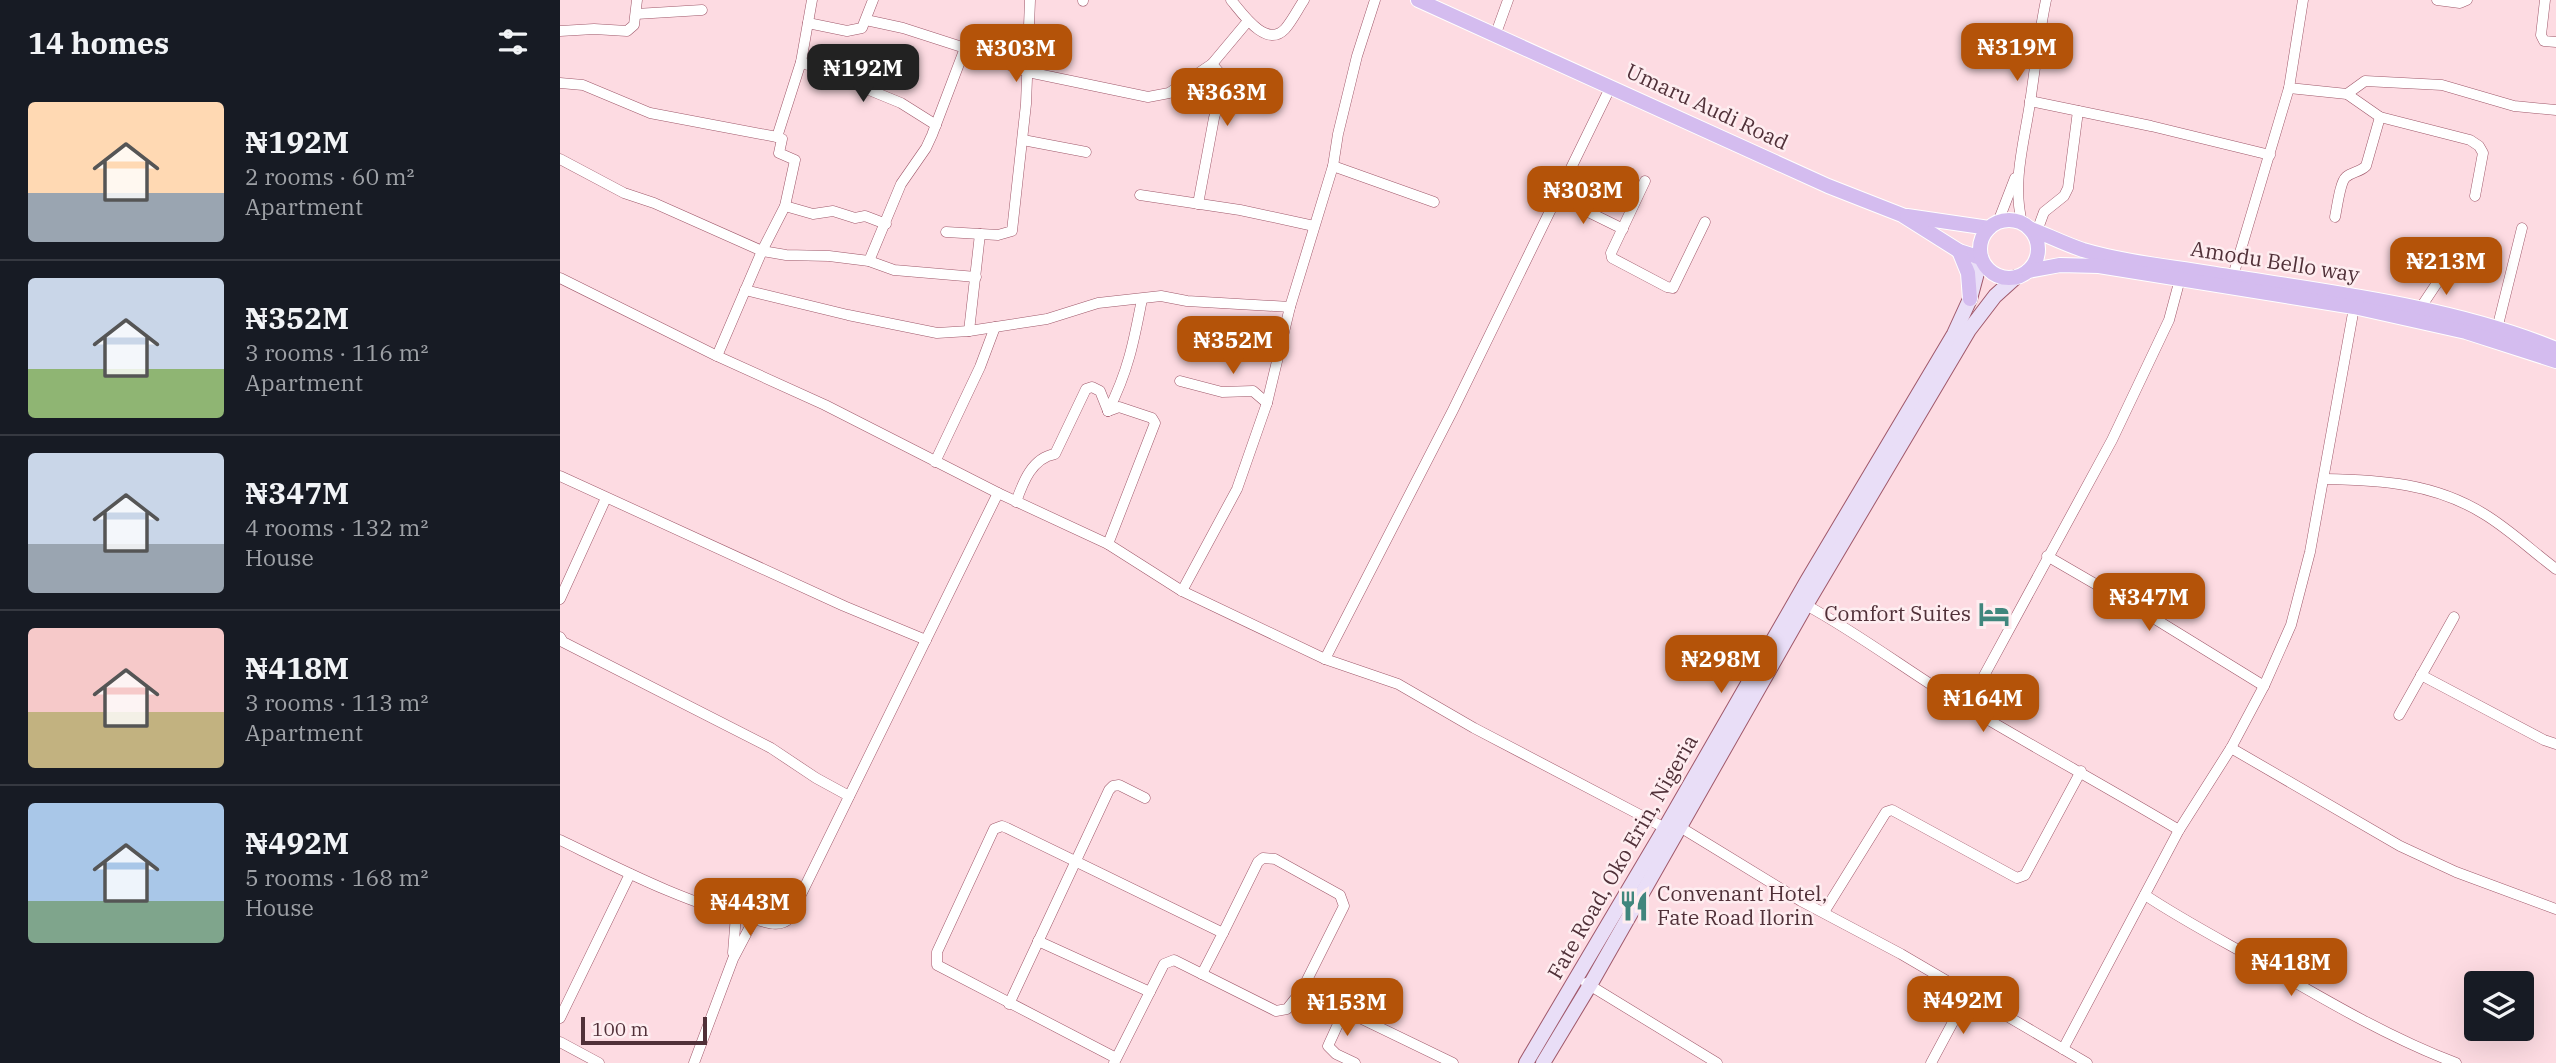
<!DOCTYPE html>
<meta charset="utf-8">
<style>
body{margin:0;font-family:"IBM Plex Serif",serif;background:#20242c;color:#f1f3f6;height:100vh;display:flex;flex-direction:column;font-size:26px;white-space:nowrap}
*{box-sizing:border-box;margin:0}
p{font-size:23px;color:#9ea1a6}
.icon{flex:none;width:38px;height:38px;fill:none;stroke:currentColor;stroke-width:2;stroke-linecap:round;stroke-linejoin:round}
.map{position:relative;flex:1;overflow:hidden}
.sheet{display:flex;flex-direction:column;background:#171b24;width:560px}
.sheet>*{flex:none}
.buttons{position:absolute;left:1904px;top:971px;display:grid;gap:14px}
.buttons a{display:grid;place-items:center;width:70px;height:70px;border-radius:7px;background:#171b24;box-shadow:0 7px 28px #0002;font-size:35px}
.scale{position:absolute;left:21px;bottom:18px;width:126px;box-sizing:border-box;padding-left:7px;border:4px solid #503038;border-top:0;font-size:19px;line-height:24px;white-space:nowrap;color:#503038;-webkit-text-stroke:5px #feedf0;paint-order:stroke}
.price{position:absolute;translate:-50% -60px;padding:0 16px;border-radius:14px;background:#b45309;color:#fff;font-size:23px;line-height:46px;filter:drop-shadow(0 2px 4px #0008)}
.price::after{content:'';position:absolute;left:50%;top:42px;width:21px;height:16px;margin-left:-10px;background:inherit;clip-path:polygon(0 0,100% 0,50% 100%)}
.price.on{background:#222;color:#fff}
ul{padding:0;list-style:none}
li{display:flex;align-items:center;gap:21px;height:175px;padding:0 28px}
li+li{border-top:2px solid #363941}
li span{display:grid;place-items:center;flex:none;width:196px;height:140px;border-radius:7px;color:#555}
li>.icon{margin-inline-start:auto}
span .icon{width:84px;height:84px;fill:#fffc;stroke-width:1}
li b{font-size:30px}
h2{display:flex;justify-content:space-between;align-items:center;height:84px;padding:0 28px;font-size:30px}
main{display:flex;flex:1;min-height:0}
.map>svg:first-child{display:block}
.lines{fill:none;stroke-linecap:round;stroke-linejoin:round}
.street-casing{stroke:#9f586a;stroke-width:11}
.secondary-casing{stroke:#9f586a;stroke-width:16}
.primary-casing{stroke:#fff;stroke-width:16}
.street{stroke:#fff;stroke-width:10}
.secondary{stroke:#e9def7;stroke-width:14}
.primary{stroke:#d4bcef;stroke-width:14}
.labels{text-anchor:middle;stroke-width:5;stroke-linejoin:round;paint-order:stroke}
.street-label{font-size:21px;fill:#503038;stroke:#feedf0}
.poi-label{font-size:21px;fill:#503038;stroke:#feedf0;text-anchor:end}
</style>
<main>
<section class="sheet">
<h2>14 homes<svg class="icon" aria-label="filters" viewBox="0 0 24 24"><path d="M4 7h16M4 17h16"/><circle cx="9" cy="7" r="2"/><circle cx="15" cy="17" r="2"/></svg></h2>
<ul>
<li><span style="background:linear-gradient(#ffd9b3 65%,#9aa5b1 0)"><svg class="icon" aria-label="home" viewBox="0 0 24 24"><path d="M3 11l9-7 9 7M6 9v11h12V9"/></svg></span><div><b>₦192M</b><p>2 rooms · 60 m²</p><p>Apartment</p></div></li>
<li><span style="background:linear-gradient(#c9d6e8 65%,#8fb573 0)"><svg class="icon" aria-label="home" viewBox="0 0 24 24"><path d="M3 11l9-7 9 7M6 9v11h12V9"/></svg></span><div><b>₦352M</b><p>3 rooms · 116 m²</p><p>Apartment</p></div></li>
<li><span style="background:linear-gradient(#c9d6e8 65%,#9aa5b1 0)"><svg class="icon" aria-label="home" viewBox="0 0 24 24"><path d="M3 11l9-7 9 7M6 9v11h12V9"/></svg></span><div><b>₦347M</b><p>4 rooms · 132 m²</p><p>House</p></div></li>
<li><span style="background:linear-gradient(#f6c9c9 60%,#c2b280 0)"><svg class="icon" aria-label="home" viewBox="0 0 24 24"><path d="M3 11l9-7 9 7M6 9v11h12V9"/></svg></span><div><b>₦418M</b><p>3 rooms · 113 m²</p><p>Apartment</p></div></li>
<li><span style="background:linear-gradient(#a9c7e8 70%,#7fa58c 0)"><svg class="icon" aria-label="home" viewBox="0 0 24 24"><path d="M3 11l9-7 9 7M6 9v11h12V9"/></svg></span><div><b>₦492M</b><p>5 rooms · 168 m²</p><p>House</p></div></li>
</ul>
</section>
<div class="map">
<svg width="1996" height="1063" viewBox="0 0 1996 1063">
<rect width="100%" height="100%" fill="#fddbe2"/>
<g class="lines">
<!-- street casing -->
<g class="street-casing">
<g id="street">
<path d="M 671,0 C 682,13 706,49 725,29 C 732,21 738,9 744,0"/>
<path d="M 1877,0 L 1900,3 L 1907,0"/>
<path d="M 1985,0 L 1981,35 L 1984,41 L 1996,42"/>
<path d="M 523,1 L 523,0"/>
<path d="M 76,14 L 142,10"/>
<path d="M 306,20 L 343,28 L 405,48 L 468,72 L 588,97 L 609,93 L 652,64 L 688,21"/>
<path d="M 248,23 L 287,31 L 302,28 L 313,0"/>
<path d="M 0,31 L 34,29 L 67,31 L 74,25 L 77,0"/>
<path d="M 935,36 L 948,0"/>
<path d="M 241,62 L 341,103 L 376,125"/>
<path d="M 0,83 L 23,85 L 90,113 L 217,137"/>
<path d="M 1729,88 L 1787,94 L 1820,117 L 1910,140 L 1919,146 L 1923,153 L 1915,196"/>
<path d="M 1787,94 L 1805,81 L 1882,85 L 1954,106 L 1996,110"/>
<path d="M 1470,101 L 1591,126 L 1710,155"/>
<path d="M 463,140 L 526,152"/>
<path d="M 0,159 L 64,193 L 94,203 L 202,251 L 226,255 L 269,256 L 309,261 L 334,270 L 416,277"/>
<path d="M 773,166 L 874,202"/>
<path d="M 1085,181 L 1051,253 L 1052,258 L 1107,287 L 1113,288 L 1145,222"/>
<path d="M 580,195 L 680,210 L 754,226"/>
<path d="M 996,196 L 1063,229"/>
<path d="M 638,204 L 654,118 L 663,86 L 663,77 L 652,64"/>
<path d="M 225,206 L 253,214 L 273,211 L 295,218 L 305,216 L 326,224"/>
<path d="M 1775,217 C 1777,208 1780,182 1786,177 C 1792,172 1800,172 1806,166 L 1820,117"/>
<path d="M 1438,222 L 1455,178"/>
<path d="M 1462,223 C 1452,182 1464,143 1470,103 C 1475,68 1479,34 1486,0"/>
<path d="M 1477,231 L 1484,212 L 1504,196 L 1508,188 L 1518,111"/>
<path d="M 386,232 L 438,235 L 452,231 L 466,104 L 470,0"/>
<path d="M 309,261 L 341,184 L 366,148 L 372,135 L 405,48"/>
<path d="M 1673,276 L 1729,88 L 1743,0"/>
<path d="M 0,278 L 157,356 L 265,405 L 438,493 L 548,544 L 622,591 L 765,659 L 838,684 L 914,728 L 1105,828"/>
<path d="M 185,290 L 288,315 L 377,333 L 409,331 L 487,319 L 538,303 L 601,296 L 627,301 L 730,307"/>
<path d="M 1859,310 L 1887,268"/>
<path d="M 1937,329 L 1962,228"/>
<path d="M 409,331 L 420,234"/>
<path d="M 157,356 L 202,251 L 225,206 L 235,160 L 219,153 L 222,139 L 217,137 L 241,62 L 252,0"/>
<path d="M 620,381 L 662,392 L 693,391 L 707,403"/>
<path d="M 548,411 C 568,372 574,341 582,299"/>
<path d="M 375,462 L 420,367 L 435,327"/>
<path d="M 0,476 L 284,606 L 366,640"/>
<path d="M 1764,479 C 1821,480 1874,483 1924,514 C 1949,529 1972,551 1996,569"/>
<path d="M 456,502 C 463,482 472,458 495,454 L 526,389 L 532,387 L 540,391 L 548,411"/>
<path d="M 548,544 L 595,423 L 592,418 L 559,407 L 548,411"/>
<path d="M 1487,556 L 1587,614 L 1704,686"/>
<path d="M 622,591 L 677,489 L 707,403 L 730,307 L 773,166 L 778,134 L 797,56 L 815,0"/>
<path d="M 0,599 L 46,498"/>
<path d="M 1246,605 C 1303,636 1354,676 1410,709 C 1479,750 1550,789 1619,830"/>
<path d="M 0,637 L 3,642 L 211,748 L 256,778 L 289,796"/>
<path d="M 765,659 L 893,410 L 1051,86"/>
<path d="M 1861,675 L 1984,740 L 1996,744"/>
<path d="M 1407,707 L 1552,440 L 1609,320 L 1620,279"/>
<path d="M 1839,715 L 1894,617"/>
<path d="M 1671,748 L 1840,846 L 1896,872 L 1996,909"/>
<path d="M 1120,827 L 1241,901 L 1341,954 L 1527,1063"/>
<path d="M 0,840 C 60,869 129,905 194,919"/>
<path d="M 1585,895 C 1624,921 1665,942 1705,965 C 1767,1001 1830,1038 1896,1063"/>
<path d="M 1264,912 L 1326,812 L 1332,810 L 1457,878 L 1465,875 L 1521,771"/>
<path d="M 663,933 L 698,862 L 703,858 L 715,859 L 780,895 L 784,906 L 742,990"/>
<path d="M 478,941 L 590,992"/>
<path d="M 173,953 L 176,915"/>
<path d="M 1026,983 L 1157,1063"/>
<path d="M 449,1004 L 549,790 L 553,786 L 559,785 L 585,798"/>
<path d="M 784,1011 L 768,1046 L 776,1054 L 795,1063"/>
<path d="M 0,1018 L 70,874"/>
<path d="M 0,1042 L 39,1063"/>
<path d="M 1503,1049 L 1619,830 L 1671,748 L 1704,686 L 1731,625 L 1750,552 L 1795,302"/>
<path d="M 556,1058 L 377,965 L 377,952 L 434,829 L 442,826 L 447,828 L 663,933 L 642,974"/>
<path d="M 134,1063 L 173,959 L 194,919 C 206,922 219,928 229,919 L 438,493"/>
<path d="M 554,1063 L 604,964 L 614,960 L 716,1011 L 727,1009 L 742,990 L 893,1063"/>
<path d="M 1371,1063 L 1408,994"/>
</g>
</g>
<!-- secondary casing -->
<g class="secondary-casing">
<g id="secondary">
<path d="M 966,1063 L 1105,828 L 1247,581 L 1394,334 L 1410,299 L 1421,258"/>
<path d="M 983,1063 L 1030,985 L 1246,605 L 1409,330 L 1435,296 L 1456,277"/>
</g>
</g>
<!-- primary casing -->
<g class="primary-casing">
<g id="primary">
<path d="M 858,0 L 1268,186 L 1342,215 L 1399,251 L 1421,258"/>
<path d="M 1347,216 L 1429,228"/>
<circle cx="1449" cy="249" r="29"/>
<path d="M 1469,228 C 1487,235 1505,244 1523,250 C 1564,262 1607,266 1649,273 C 1761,291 1890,305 1996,349"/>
<path d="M 1399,251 L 1408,273 L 1410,299"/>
<path d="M 1468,271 L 1500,265 L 1539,266 L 1794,307 L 1906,332 L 1996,361"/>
</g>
</g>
<!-- street -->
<use href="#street" class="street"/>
<!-- secondary -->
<use href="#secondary" class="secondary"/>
<!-- primary -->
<use href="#primary" class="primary"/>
</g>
<!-- icons -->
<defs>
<g id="hotel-bare" transform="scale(2.415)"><path d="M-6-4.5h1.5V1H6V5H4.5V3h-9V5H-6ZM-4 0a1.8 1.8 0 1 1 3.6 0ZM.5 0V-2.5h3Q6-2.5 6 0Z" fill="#40867d" stroke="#feedf0" stroke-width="2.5" paint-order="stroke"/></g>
<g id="restaurant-bare" transform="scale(2.415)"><path d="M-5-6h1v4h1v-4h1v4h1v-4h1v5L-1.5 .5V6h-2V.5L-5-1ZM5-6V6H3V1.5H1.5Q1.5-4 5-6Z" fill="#40867d" stroke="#feedf0" stroke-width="2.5" paint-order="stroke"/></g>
</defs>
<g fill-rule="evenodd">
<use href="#hotel-bare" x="1434" y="614"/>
<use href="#restaurant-bare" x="1074" y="906"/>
</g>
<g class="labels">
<!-- street labels -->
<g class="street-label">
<text transform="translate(1147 107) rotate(25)" y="7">Umaru Audi Road</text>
<text transform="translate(1715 262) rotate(9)" y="7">Amodu Bello way</text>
<text transform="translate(1063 857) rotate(-60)" y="7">Fate Road, Oko Erin, Nigeria</text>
</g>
<!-- poi labels -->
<g class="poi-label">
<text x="1411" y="621">Comfort Suites</text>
<text x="1097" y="901" text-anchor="start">Convenant Hotel,<tspan x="1097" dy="24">Fate Road Ilorin</tspan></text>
</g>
</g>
</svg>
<div class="buttons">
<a><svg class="icon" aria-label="layers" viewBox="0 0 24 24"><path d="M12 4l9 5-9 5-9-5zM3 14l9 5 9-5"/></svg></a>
</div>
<div class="scale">100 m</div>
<b class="price" style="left:1457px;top:83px">₦319M</b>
<b class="price" style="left:456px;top:84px">₦303M</b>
<b class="price on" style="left:303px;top:104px">₦192M</b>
<b class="price" style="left:667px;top:128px">₦363M</b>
<b class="price" style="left:1023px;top:226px">₦303M</b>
<b class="price" style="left:1886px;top:297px">₦213M</b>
<b class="price" style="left:673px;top:376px">₦352M</b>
<b class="price" style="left:1589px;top:633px">₦347M</b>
<b class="price" style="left:1161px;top:695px">₦298M</b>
<b class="price" style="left:1423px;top:734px">₦164M</b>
<b class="price" style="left:190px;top:938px">₦443M</b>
<b class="price" style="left:1731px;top:998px">₦418M</b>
<b class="price" style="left:1403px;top:1036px">₦492M</b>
<b class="price" style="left:787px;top:1038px">₦153M</b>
</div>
</main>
